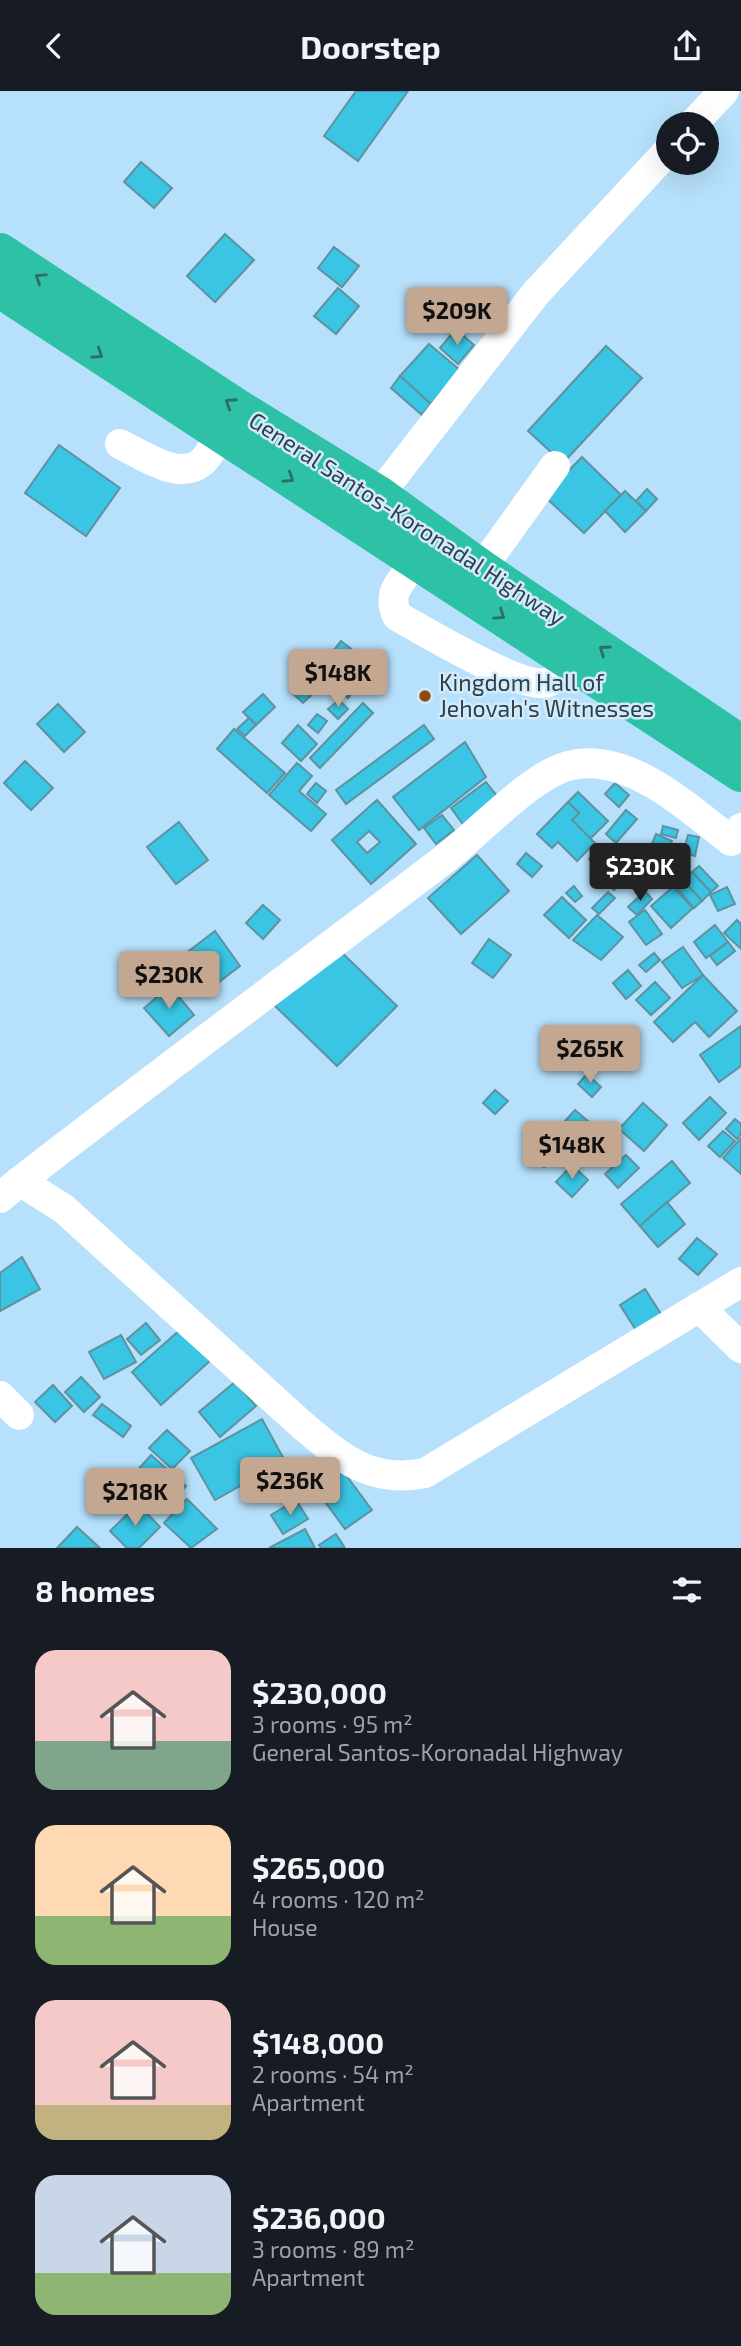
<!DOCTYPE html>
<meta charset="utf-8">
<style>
body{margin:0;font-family:"Exo 2",sans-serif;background:#20242c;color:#f1f3f6;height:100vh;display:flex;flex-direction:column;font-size:26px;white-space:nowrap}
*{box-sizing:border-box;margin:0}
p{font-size:23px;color:#9ea1a6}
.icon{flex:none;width:38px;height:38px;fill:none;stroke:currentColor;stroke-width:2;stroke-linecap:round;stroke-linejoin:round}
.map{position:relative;height:1457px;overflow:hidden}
.details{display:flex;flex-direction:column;background:#171b24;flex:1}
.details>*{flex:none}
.controls{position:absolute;left:656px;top:21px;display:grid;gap:14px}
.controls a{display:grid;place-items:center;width:63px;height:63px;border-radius:50%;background:#171b24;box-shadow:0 7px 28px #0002;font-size:35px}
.price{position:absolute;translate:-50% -60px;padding:0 16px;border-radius:7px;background:#c3a790;color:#111;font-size:23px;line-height:46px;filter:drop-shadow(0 2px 4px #0008)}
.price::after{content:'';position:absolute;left:50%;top:42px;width:21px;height:16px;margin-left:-10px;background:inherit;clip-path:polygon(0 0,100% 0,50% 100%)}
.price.current{background:#222;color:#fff}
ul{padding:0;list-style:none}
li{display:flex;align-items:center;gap:21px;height:175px;padding:0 35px}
li span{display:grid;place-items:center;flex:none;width:196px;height:140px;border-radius:21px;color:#555}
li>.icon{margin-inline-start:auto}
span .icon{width:84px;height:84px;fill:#fffc;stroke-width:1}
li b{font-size:30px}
h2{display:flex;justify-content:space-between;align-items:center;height:84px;padding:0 35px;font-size:30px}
header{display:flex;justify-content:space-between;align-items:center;height:91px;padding:0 35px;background:#171b24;font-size:32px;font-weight:700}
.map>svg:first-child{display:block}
.building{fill:#39c5e3;stroke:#5f929f;stroke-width:2;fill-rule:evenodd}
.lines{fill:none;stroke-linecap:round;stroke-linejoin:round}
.minor{stroke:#fff;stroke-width:30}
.highway{stroke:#2dc2a5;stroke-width:38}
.oneway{stroke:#2e6d69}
.poi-dot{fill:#8b4b13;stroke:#d2ebfb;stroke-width:2.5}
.labels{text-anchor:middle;stroke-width:5;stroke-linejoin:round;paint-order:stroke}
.street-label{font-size:23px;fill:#2e3f49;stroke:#d2ebfb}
.poi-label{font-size:23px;fill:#2e3f49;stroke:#d2ebfb;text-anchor:start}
</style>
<header><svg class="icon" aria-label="back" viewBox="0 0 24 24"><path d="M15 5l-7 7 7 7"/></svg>Doorstep<svg class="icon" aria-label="share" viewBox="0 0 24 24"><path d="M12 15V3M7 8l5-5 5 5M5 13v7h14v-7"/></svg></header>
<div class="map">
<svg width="741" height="1457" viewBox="0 0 741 1457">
<rect width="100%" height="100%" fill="#b6e0fb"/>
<!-- building -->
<g class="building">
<path d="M 356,0 L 408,0 L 358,70 L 324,45 Z"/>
<path d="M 141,71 L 172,97 L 154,117 L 124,91 Z"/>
<path d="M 225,143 L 254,169 L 215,211 L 187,185 Z"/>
<path d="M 334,156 L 359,175 L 342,196 L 318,177 Z"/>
<path d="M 338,197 L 359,215 L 336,243 L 314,225 Z"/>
<path d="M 456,238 L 474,254 L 458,273 L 440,257 Z"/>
<path d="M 429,253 L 460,279 L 431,313 L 400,285 Z"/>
<path d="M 606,255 L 642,287 L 563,372 L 528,340 Z"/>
<path d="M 400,285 L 431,313 L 422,324 L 391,297 Z"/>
<path d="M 59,354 L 120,397 L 86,445 L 25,402 Z"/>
<path d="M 582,366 L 621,404 L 584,442 L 544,405 Z"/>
<path d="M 647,398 L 657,408 L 646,420 L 636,410 Z"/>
<path d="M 625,400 L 646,420 L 625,441 L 605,420 Z"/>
<path d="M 341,550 L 373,575 L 348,607 L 316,582 Z"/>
<path d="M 304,587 L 316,600 L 303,612 L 290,600 Z"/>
<path d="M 263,603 L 275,616 L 256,634 L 243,621 Z"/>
<path d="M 339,609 L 348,618 L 338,628 L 328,618 Z"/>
<path d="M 363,612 L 373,622 L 320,677 L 310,667 Z"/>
<path d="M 58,613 L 85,641 L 64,661 L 37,633 Z"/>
<path d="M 317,623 L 327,630 L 318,642 L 308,634 Z"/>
<path d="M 249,627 L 256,634 L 245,645 L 237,638 Z"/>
<path d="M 298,634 L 317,653 L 301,670 L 282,652 Z"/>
<path d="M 424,634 L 434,648 L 346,713 L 336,699 Z"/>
<path d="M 234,638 L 285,682 L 267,702 L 217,658 Z"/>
<path d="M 465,651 L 486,686 L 419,739 L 393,706 Z"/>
<path d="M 25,670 L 53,697 L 31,719 L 4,692 Z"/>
<path d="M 297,672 L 312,685 L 299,700 L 326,723 L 311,740 L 269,704 Z"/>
<path d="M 486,691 L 501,710 L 465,736 L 451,717 Z"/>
<path d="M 316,692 L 326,700 L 317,712 L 307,703 Z"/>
<path d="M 615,692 L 629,704 L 619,716 L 605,703 Z"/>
<path d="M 578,701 L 608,730 L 590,748 L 572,729 L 579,722 L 568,711 Z"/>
<path d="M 377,709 L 416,753 L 371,793 L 332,749 ZM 369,740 L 380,751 L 367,762 L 357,751 Z"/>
<path d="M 568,711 L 579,722 L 572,729 L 595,752 L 577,770 L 558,751 L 552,757 L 537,743 Z"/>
<path d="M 626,719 L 637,728 L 616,752 L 606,743 Z"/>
<path d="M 442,724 L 454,739 L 436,753 L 424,737 Z"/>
<path d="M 179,731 L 208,769 L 176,793 L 147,756 Z"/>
<path d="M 663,735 L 678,739 L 676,747 L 661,743 Z"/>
<path d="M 656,743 L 672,750 L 668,759 L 652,753 Z"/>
<path d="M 688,744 L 699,746 L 695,765 L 683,762 Z"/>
<path d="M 603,754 L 618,768 L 603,783 L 589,768 Z"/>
<path d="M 631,760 L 646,774 L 637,783 L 623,768 Z"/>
<path d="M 526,762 L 542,775 L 532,786 L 517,773 Z"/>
<path d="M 477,764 L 509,800 L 461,843 L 428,807 Z"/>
<path d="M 618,768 L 631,782 L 614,799 L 600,786 Z"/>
<path d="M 699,775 L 718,795 L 711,801 L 692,781 Z"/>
<path d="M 692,781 L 711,801 L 702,810 L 683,789 Z"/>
<path d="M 683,789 L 702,810 L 694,817 L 676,796 Z"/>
<path d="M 574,795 L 582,805 L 575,811 L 566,802 Z"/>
<path d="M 673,796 L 693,817 L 671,837 L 651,815 Z"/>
<path d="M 727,796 L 735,813 L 718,820 L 710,804 Z"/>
<path d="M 645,800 L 652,808 L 637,824 L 628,816 Z"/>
<path d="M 608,801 L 615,807 L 599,823 L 592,817 Z"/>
<path d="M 562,806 L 586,829 L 569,847 L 544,824 Z"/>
<path d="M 263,814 L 280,829 L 263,848 L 246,832 Z"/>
<path d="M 645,819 L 662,843 L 646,854 L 629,831 Z"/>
<path d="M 597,824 L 623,846 L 601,869 L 573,849 Z"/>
<path d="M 737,829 L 741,833 L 741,858 L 724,842 Z"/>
<path d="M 715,834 L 728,851 L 706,867 L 694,851 Z"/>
<path d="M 215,840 L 240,875 L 211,897 L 185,863 Z"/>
<path d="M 489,848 L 511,864 L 493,887 L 472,872 Z"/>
<path d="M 728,851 L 735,860 L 717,874 L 710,865 Z"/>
<path d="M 334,854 L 397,915 L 337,975 L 274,914 Z"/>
<path d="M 683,856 L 703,884 L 682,897 L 662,871 Z"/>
<path d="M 654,862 L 660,869 L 646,881 L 639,874 Z"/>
<path d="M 628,879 L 641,895 L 626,908 L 613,892 Z"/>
<path d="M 703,884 L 737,920 L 709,946 L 695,931 L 673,951 L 654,931 Z"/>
<path d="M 655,891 L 670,907 L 651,924 L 636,909 Z"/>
<path d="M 170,895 L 194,924 L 169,945 L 144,917 Z"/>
<path d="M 741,935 L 741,975 L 719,991 L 700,964 Z"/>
<path d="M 587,983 L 601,996 L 592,1006 L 578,993 Z"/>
<path d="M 495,999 L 508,1010 L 495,1023 L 483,1012 Z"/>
<path d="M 710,1006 L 726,1022 L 699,1049 L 683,1032 Z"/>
<path d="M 643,1012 L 667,1034 L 644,1060 L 619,1038 Z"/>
<path d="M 575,1019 L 596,1037 L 577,1058 L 556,1040 Z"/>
<path d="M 735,1028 L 741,1033 L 741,1043 L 737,1048 L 726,1038 Z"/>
<path d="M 723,1040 L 735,1050 L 720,1066 L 708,1055 Z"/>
<path d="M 544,1041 L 562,1061 L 544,1076 L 527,1055 Z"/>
<path d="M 741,1047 L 741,1083 L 723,1067 Z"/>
<path d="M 626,1064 L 639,1077 L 618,1097 L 605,1083 Z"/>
<path d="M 672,1070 L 690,1092 L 640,1135 L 621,1113 Z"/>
<path d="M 572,1074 L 588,1089 L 572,1106 L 556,1091 Z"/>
<path d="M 667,1111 L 685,1133 L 658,1156 L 640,1135 Z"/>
<path d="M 697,1147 L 717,1163 L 698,1184 L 679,1168 Z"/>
<path d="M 22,1166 L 40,1198 L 0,1220 L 0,1182 Z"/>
<path d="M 645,1198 L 661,1223 L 636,1239 L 620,1214 Z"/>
<path d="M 146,1232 L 160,1249 L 141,1264 L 127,1248 Z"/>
<path d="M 181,1238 L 210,1270 L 161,1314 L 132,1281 Z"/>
<path d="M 121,1244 L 136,1271 L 104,1288 L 89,1261 Z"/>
<path d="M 81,1286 L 100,1306 L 84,1321 L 65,1301 Z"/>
<path d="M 235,1291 L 256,1315 L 220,1346 L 199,1321 Z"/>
<path d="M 53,1294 L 72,1315 L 55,1331 L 35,1311 Z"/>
<path d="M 102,1313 L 131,1335 L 123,1346 L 93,1324 Z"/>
<path d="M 262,1328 L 285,1370 L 215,1409 L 191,1367 Z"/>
<path d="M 167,1339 L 190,1360 L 172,1378 L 149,1357 Z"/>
<path d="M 151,1364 L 186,1395 L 164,1421 L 128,1390 Z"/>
<path d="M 343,1380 L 372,1419 L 345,1438 L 317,1400 Z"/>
<path d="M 187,1408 L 217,1438 L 191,1457 L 164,1432 Z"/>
<path d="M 296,1409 L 308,1428 L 283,1443 L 271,1424 Z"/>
<path d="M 138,1413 L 160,1436 L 139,1457 L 127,1457 L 110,1440 Z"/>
<path d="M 77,1436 L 100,1457 L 57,1457 Z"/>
<path d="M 305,1438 L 315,1457 L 269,1457 Z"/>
<path d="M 336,1443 L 345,1457 L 321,1457 L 319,1454 Z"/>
</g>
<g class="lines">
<!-- minor -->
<g class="minor">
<path d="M 693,33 L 724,0"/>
<path d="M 120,353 C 141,363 179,391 202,371 C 209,365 215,352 221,343"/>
<path d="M 379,404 L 536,202 L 668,60"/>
<path d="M 417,469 C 402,490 386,500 397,525 C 426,541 518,597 546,592 C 555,590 563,578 570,571"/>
<path d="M 469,495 L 555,375"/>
<path d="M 20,1090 C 161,981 304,875 446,767 C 477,743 532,684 568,675 C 627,659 688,717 731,750 L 741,737"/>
<path d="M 0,1107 L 20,1090 L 64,1118 L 302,1334 C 341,1367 371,1393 425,1382 L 741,1191"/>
<path d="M 699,1216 L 741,1257"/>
<path d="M 0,1305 L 19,1324"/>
</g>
<!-- highway -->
<g class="highway">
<path d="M 0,161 L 236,316 L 379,404 L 482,478 L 741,653"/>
<path d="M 0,198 L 741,682"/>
</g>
</g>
<!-- one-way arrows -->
<defs><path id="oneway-chevron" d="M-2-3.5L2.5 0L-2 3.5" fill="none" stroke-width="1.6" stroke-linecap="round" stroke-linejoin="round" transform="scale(1.75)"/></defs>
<g class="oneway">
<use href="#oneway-chevron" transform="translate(40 187) rotate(-146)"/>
<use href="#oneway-chevron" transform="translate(98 263) rotate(33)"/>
<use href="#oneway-chevron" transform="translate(230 312) rotate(-147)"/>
<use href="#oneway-chevron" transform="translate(289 387) rotate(33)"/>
<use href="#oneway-chevron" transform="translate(500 524) rotate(34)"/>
<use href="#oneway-chevron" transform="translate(604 559) rotate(-145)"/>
</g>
<!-- markers -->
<circle class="poi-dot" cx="425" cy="605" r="7"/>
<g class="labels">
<!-- street labels -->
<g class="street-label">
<text transform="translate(407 428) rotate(33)" y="8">General Santos-Koronadal Highway</text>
</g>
<!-- poi labels -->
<g class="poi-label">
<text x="439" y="600">Kingdom Hall of<tspan x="439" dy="26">Jehovah's Witnesses</tspan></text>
</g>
</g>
</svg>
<div class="controls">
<a><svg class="icon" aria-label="locate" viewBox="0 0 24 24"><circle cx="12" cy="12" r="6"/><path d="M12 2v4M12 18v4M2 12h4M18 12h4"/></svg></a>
</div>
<b class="price" style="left:457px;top:256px">$209K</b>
<b class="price" style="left:338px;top:618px">$148K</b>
<b class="price current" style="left:640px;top:812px">$230K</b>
<b class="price" style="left:169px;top:920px">$230K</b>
<b class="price" style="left:590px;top:994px">$265K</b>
<b class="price" style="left:572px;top:1090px">$148K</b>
<b class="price" style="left:290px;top:1426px">$236K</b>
<b class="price" style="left:135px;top:1437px">$218K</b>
</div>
<section class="details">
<h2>8 homes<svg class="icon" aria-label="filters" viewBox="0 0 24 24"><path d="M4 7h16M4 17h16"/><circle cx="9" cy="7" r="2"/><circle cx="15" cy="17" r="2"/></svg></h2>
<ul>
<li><span style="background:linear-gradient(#f6c9c9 65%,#7fa58c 0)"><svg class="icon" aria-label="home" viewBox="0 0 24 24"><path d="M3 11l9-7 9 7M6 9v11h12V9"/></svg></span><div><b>$230,000</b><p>3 rooms · 95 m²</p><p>General Santos-Koronadal Highway</p></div></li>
<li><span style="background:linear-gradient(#ffd9b3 65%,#8fb573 0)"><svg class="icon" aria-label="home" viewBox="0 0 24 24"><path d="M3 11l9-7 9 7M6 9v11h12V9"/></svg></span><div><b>$265,000</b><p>4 rooms · 120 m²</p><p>House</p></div></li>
<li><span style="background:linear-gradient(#f6c9c9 75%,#c2b280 0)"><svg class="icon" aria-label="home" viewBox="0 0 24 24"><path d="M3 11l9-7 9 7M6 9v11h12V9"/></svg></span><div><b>$148,000</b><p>2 rooms · 54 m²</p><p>Apartment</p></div></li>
<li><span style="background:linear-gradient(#c9d6e8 70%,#8fb573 0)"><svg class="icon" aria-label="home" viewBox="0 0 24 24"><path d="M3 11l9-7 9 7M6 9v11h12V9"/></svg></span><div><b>$236,000</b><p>3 rooms · 89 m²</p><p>Apartment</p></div></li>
</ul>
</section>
